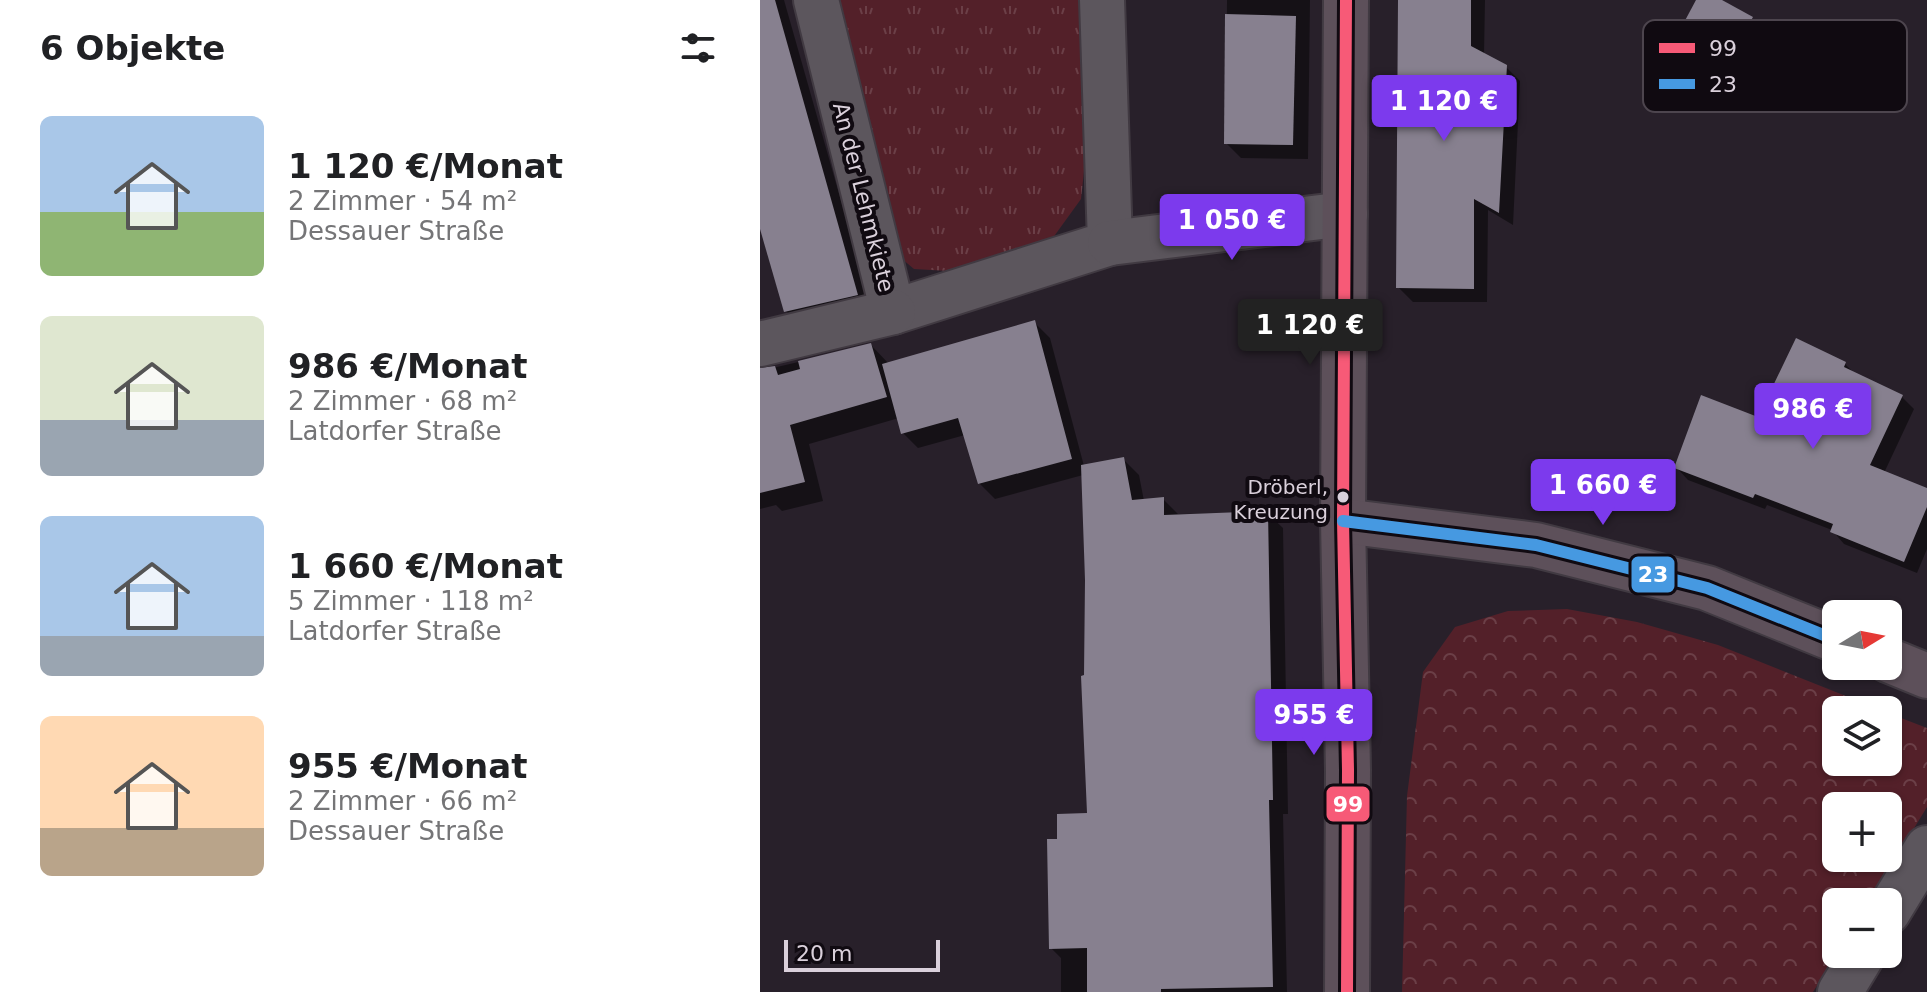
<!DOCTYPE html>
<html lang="de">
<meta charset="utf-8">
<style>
body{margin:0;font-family:"DejaVu Sans",sans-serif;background:#f6f6f6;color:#202124;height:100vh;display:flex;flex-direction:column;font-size:30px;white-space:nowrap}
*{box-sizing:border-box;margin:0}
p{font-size:26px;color:#757577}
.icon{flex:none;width:44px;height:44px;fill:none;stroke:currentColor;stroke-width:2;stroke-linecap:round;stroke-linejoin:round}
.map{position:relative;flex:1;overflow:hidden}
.drawer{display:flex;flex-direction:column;background:#fff;width:760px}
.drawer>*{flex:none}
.needle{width:52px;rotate:80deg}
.fabs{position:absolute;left:1062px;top:600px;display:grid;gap:16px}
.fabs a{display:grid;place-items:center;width:80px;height:80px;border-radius:12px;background:#fff;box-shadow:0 2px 6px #0004;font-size:40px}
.scale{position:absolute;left:24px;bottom:20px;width:156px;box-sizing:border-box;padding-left:8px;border:4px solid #dad0db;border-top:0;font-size:22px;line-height:28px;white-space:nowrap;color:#dad0db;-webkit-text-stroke:6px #100a11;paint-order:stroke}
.price{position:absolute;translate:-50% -68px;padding:0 18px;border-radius:8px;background:#7c3aed;color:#fff;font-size:26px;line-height:52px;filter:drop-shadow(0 2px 4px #0008)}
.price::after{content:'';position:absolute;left:50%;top:48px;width:24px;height:18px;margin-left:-12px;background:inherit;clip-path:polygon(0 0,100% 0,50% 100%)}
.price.current{background:#222;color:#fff}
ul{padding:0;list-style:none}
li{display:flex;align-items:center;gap:24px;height:200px;padding:0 40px}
li span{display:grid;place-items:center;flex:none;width:224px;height:160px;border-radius:12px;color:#555}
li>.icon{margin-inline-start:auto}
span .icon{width:96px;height:96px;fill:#fffc;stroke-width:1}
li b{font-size:34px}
h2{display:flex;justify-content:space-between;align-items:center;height:96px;padding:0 40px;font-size:34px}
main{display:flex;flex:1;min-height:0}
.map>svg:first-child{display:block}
.grass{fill:url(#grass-tufts)}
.forest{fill:url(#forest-crowns);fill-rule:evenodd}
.shadow{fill:#0007}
.building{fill:#87808f}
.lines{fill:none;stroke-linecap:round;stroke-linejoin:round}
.minor-casing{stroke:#413a42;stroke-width:48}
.major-casing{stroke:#413a42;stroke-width:48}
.minor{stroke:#5c565d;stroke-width:44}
.major{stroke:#5d505a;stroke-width:44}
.bus-1-casing{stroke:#100a11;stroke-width:18}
.bus-2-casing{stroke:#100a11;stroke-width:18}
.bus-1{stroke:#f75a77;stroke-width:12}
.bus-2{stroke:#4699e1;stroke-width:12}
.bus-dot{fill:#dad0db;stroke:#100a11;stroke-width:3}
.labels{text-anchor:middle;stroke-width:8;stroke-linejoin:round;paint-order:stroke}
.bus-label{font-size:20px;fill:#dad0db;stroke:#100a11;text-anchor:end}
.street-label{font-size:22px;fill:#dad0db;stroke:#100a11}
.key{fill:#100a11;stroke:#4d454e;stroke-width:2}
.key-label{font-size:22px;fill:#dad0db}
.line-badge{stroke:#100a11;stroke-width:3}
.badge-label{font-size:22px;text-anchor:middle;font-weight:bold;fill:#fff}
</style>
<main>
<section class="drawer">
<h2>6 Objekte<svg class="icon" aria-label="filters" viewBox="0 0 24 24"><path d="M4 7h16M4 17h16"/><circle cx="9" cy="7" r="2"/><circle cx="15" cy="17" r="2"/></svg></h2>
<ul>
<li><span style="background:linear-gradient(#a9c7e8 60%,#8fb573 0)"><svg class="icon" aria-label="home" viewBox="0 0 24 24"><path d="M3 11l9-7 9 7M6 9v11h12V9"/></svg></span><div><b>1 120 €/Monat</b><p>2 Zimmer · 54 m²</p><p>Dessauer Straße</p></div></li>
<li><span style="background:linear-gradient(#dfe7d0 65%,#9aa5b1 0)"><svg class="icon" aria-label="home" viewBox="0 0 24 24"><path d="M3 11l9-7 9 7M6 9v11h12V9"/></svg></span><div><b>986 €/Monat</b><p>2 Zimmer · 68 m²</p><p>Latdorfer Straße</p></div></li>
<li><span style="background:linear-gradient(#a9c7e8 75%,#9aa5b1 0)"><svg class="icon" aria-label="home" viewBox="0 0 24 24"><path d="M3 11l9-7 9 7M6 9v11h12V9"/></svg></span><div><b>1 660 €/Monat</b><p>5 Zimmer · 118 m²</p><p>Latdorfer Straße</p></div></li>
<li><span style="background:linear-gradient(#ffd9b3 70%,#b9a48a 0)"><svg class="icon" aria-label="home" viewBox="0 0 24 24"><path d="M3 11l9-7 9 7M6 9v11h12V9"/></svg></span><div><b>955 €/Monat</b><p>2 Zimmer · 66 m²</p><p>Dessauer Straße</p></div></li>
</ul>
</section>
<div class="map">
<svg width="1167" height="992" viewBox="0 0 1167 992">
<defs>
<pattern id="grass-tufts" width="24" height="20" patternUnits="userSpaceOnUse" patternTransform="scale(2)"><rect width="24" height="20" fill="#532029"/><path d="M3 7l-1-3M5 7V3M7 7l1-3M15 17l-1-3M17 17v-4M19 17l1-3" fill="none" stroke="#6b3f47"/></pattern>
<pattern id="forest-crowns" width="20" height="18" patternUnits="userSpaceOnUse" patternTransform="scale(2)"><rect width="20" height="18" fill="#532029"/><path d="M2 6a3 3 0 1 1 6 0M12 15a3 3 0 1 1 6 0" fill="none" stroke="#6b3f47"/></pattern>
</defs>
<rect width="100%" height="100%" fill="#28202a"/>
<!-- grass -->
<path class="grass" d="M 76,0 L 324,0 L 329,124 L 321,199 L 287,246 L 206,272 L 154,269 L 135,253 Z"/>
<!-- forest -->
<path class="forest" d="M 807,609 L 877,622 L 958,645 L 1121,710 L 1076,710 L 1076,762 L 1128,762 L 1128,713 L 1167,728 L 1167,807 L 1109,902 L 1076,902 L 1077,954 L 1053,992 L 642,992 L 647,796 L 663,672 L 695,627 L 748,611 ZM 1076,806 L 1128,806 L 1128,858 L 1076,858 Z"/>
<!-- shadow -->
<g class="shadow">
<path d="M 0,0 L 24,0 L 112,310 L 41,327 L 26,311 L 0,221 Z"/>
<path d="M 467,0 L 550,0 L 548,159 L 481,158 L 466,143 Z"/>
<path d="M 640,0 L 725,0 L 724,55 L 746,67 L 760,81 L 753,225 L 728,210 L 727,302 L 653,302 L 638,287 Z"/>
<path d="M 939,0 L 958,0 L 992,19 L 1007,34 L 979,84 L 931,58 L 916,43 Z"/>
<path d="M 275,323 L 290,338 L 324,466 L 364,460 L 379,475 L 384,501 L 403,499 L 418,514 L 507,513 L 523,528 L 528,814 L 523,814 L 527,992 L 301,992 L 301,958 L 291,948 L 299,841 L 330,815 L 323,475 L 235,499 L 219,483 L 205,435 L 158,448 L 143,433 L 139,418 L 49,444 L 63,501 L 22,511 L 16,505 L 0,509 L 0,371 L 111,345 L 129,364 Z"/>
<path d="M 1085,364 L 1096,375 L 1142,397 L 1154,409 L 1124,473 L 1167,490 L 1167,549 L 1157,573 L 1084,544 L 1072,530 L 1007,505 L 1005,509 L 928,480 L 916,467 L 999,420 Z"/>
</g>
<!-- building -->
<g class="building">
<path d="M 0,0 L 15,0 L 98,295 L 24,312 L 0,229 Z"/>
<path d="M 638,0 L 711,0 L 711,46 L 747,65 L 739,213 L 714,199 L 714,289 L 636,288 Z"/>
<path d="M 936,0 L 962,0 L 993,17 L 964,71 L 913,43 Z"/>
<path d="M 465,14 L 536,16 L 533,145 L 464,144 Z"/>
<path d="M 275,320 L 312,459 L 218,484 L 198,418 L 141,434 L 122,364 Z"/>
<path d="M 1036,338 L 1086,362 L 1084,367 L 1143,395 L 1110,465 L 1167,488 L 1167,507 L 1144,562 L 1070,532 L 1073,524 L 995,494 L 993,498 L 914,468 L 941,395 L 998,417 Z"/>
<path d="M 111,343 L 127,397 L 30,425 L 45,482 L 0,493 L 0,368 L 15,366 L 18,375 L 40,369 L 38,361 Z"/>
<path d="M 364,457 L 372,500 L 404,497 L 404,515 L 508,511 L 513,800 L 509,800 L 513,987 L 401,989 L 401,992 L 327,992 L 327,948 L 289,949 L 287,839 L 297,839 L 297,814 L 327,813 L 321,676 L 324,675 L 325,580 L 321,465 Z"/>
</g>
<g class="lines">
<!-- minor casing -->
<g class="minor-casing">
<g id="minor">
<path d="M 56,0 L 133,312 L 350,243 L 342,0"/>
<path d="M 350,243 L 585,214"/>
<path d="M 0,344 L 133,312"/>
<path d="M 1128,912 L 1167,848"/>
<path d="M 1080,992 L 1103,954"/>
</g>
</g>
<!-- major casing -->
<g class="major-casing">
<g id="major">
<path d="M 586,0 L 583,521 L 588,770 L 587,992"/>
<path d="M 583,521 L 776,545 L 947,588 L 1076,640"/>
<path d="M 1128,660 L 1167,676"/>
</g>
</g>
<!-- minor -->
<use href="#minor" class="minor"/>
<!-- major -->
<use href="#major" class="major"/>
<!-- bus-1 casing -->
<g class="bus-1-casing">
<path id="bus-1" d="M 586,0 L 583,521 L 588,770 L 587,992"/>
</g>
<!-- bus-2 casing -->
<g class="bus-2-casing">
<path id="bus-2" d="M 583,521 L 776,545 L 947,588 L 1076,640"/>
</g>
<!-- bus-1 -->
<use href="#bus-1" class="bus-1"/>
<!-- bus-2 -->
<use href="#bus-2" class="bus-2"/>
</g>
<!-- markers -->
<circle class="bus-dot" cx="583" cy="497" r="7"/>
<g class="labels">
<!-- bus labels -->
<g class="bus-label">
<text x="568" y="494">Dröberl,<tspan x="568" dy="25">Kreuzung</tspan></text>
</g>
<!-- street labels -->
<g class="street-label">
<text transform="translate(104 197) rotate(76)" y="8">An der Lehmkiete</text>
</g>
</g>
<!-- legend -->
<rect x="883" y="20" width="264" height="92" rx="12" class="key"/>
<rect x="899" y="43" width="36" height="10" fill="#f75a77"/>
<rect x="899" y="79" width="36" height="10" fill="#4699e1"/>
<g class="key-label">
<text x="949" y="56">99</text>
<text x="949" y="92">23</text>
</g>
<g class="line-badge">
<rect x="870" y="555" width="46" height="39" rx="8" fill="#4699e1"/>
<rect x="565" y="785" width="46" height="38" rx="8" fill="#f75a77"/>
</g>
<g class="badge-label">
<text x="893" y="582">23</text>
<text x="588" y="812">99</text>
</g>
</svg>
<div class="fabs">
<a><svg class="needle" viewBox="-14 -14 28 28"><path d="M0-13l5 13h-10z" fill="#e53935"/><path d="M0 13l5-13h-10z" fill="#757577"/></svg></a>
<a><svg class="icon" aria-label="layers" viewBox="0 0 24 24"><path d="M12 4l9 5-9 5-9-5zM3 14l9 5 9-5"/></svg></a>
<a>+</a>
<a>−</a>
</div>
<div class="scale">20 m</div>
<b class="price" style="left:684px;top:143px">1 120 €</b>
<b class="price" style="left:472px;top:262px">1 050 €</b>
<b class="price current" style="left:550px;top:367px">1 120 €</b>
<b class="price" style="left:1053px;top:451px">986 €</b>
<b class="price" style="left:843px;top:527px">1 660 €</b>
<b class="price" style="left:554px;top:757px">955 €</b>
</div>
</main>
